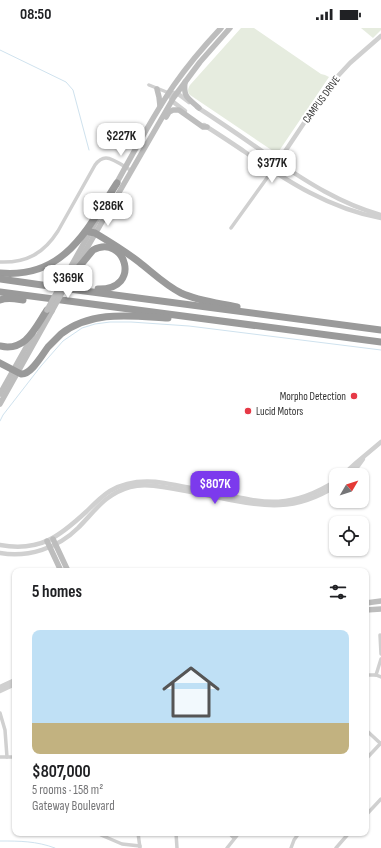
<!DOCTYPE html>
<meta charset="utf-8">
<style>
body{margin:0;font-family:"Sofia Sans Condensed",sans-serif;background:#f2f2f2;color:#202124;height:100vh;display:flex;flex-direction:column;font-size:15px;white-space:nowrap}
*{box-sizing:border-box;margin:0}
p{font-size:13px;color:#757577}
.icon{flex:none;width:22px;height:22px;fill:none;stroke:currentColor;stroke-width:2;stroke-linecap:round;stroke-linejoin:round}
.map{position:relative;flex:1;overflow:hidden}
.details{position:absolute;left:12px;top:540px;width:357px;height:268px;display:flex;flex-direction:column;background:#fff;border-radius:8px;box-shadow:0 1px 3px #0004}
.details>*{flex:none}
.needle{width:26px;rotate:51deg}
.buttons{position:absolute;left:329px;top:440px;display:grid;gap:8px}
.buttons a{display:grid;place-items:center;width:40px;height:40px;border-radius:8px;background:#fff;box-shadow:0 1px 3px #0004;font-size:20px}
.price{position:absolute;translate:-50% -34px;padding:0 9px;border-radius:8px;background:#fff;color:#222;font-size:13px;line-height:26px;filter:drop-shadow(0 1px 2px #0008)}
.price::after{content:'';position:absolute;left:50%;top:24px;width:12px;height:9px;margin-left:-6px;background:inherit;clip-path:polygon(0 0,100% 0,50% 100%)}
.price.on{background:#7c3aed;color:#fff}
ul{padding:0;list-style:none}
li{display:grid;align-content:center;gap:8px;height:212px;padding:0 20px}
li+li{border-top:1px solid #e0e0e0}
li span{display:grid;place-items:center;height:124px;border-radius:8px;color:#555}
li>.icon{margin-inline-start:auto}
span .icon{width:72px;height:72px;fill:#fffc;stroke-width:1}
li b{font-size:17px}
h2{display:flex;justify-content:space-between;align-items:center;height:48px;padding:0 20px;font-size:17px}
.status{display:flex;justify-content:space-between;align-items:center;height:28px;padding:0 20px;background:#fff;direction:ltr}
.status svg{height:11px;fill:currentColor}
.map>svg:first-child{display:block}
.green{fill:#e6ecdf}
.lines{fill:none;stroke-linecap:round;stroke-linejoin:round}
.stream{stroke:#cfe2ee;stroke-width:1}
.minor{stroke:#d0d0d0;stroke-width:3.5}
.tertiary{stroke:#d0d0d0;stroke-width:4.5}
.secondary{stroke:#bdbdbd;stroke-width:5.5}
.motorway{stroke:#9a9a9a;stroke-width:7}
.secondary-bridge{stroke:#bdbdbd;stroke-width:5.5}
.poi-dot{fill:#e63946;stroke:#fff;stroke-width:1.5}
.labels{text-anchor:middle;stroke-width:4;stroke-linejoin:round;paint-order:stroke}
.street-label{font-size:11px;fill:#333;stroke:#fff}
.poi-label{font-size:11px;fill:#333;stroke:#fff;text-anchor:end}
</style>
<div class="status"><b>08:50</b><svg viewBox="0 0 49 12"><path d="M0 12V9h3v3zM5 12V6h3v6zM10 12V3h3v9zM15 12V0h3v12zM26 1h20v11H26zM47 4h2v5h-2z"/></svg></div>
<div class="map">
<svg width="381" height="820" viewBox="0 0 381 820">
<rect width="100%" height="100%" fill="#fff"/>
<!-- green -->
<g class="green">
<path d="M 241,0 L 254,0 L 321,46 L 325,47 L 329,49 L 279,123 L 273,123 L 190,67 C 187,64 188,60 190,57 Z"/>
<path d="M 361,0 L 381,0 L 381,2 L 373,10 Z"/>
</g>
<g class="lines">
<!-- stream -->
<g class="stream">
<path d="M 0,22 L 66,54 L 73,62 L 89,122"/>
<path d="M 0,393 L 3,387 L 41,338 L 63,313 L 82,300 L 95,296 L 110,294 L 131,294 L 189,298 L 381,322"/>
<path d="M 0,813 C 20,813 36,813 55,820"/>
</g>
<!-- minor -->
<g class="minor">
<path d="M 149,57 L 169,65"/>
<path d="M 231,200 L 272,143"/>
<path d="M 0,234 C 27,235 44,225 58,203 L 95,137 C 98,133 101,130 106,130 C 113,130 125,139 132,143"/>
<path d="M 380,607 L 381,626"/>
<path d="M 366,647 L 376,647 L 381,649"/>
<path d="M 376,647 L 381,631"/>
<path d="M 0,685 L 5,702 L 7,729"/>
<path d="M 366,702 L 381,716"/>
<path d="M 0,729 L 15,729"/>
<path d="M 366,731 L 381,715"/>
<path d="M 366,787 L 381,771"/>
<path d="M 100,805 L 101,807 L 122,816 L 140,818"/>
<path d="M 138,805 L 140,820"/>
<path d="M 176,805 L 177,820"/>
<path d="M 229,805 L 234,810"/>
<path d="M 227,820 L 239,805"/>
<path d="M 291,820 L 294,812 L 299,805"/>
<path d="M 336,820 L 349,805"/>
</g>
<!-- tertiary -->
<g class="tertiary">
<path d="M 197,79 C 223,96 248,113 273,131 C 307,154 341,176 381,187"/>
<path d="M 185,83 L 172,73 L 169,65 L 177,65 L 189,74"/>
<path d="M 204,97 C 218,106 232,115 245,124 C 287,153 330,181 381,190"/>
<path d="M 272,143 L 310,86 L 337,49 L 350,35 L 381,8"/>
<path d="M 343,447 L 356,435 L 381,414"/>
<path d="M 349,447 L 358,438 L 363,431"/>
<path d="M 0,517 C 40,524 59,509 87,483 C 94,476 102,468 110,463 C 127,453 145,452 164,455 C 182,458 200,462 218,465 C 266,476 292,481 336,453"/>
<path d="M 0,525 C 28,530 58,520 78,500 C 95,483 105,466 130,459 C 141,456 152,457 163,459 C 182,462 202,466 221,470 C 266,479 294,484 336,458"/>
<path d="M 0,659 L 15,652"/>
<path d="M 0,663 L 15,656"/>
</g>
<!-- secondary -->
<g class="secondary">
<path d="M 185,54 C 183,69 188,70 199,80"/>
<path d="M 157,61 L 159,69 L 160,78"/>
<path d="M 166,89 L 169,84 L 173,82 L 179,82 L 203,99 L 207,99"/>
<path d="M 115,158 C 134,124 152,89 174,57 C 188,37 204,18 221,0"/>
<path d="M 76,239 L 174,69 L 200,34 L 230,0"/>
<path d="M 65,249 L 98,190"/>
<path d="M 0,366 L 33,307"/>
<path d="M 0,376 L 52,283"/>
<path d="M 53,511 L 68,543"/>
<path d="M 47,513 L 61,543"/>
<path d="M 366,575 L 381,573"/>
<path d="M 366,582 L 381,581"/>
</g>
<!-- motorway -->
<g class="motorway">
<path d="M 90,204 L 95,205 C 110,214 125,223 139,234 C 152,244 165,257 181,265 C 198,273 218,275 237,279"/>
<path d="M 0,245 C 65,251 87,201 117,155"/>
<path d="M 70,250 L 93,222 C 125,205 143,262 98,261"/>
<path d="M 0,251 L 77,262 L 381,302"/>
<path d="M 0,264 L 381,314"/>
<path d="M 0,272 C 8,269 16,271 23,272"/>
<path d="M 0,318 C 26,324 35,300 47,282"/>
<path d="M 0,335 L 21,346 C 31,347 42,327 48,319 C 52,315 57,310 61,306 C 92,282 131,288 168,290"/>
</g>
<!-- secondary-bridge -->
<g class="secondary-bridge">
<path d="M 47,282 L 65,249"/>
<path d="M 52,283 L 70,250"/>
</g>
</g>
<!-- markers -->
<g class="poi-dot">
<circle cx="354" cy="368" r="4"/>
<circle cx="248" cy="383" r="4"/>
</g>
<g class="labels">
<!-- street labels -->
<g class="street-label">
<text transform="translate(321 71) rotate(-54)" y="4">CAMPUS DRIVE</text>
</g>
<!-- poi labels -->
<g class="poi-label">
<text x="346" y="372">Morpho Detection</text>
<text x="256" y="387" text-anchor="start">Lucid Motors</text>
</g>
</g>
</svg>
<div class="buttons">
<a><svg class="needle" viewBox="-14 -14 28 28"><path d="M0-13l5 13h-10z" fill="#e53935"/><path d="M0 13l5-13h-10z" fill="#757577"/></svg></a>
<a><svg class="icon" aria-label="locate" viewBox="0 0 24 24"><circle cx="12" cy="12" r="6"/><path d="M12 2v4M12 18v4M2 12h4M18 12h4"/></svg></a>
</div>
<b class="price" style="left:121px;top:129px">$227K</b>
<b class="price" style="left:272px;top:156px">$377K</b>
<b class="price" style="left:108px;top:199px">$286K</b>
<b class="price" style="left:68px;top:271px">$369K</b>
<b class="price on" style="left:215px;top:477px">$807K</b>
<section class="details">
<h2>5 homes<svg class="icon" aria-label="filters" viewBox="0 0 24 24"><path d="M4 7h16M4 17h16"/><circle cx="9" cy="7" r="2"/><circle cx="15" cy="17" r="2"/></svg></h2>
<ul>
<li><span style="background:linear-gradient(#bfe0f5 75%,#c2b280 0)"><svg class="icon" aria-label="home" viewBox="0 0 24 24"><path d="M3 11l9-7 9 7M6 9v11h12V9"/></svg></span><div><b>$807,000</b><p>5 rooms · 158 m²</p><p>Gateway Boulevard</p></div></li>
</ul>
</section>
</div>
